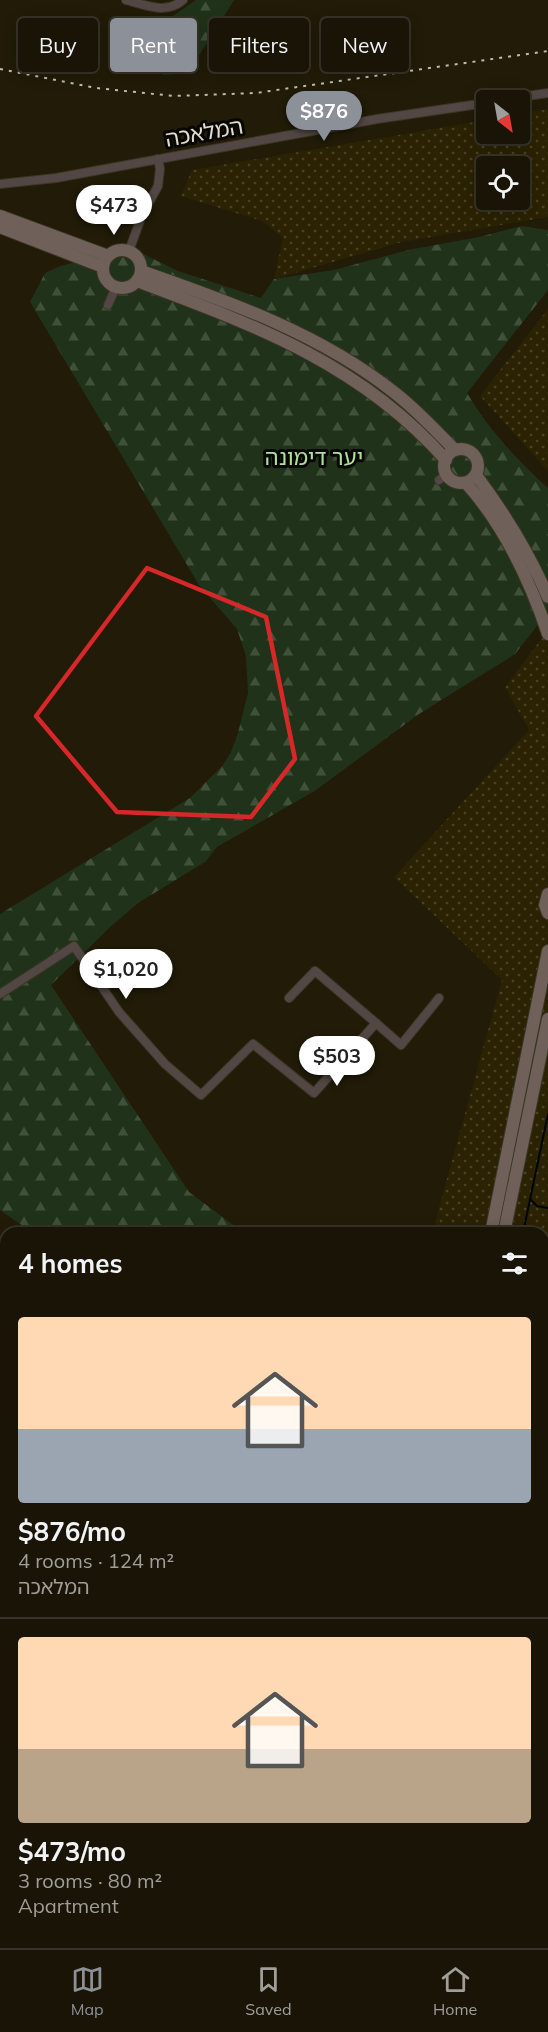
<!DOCTYPE html>
<meta charset="utf-8">
<style>
body{margin:0;font-family:Mulish,"Noto Sans Hebrew",sans-serif;background:#221d10;color:#f1f3f6;height:100vh;display:flex;flex-direction:column;font-size:22px;white-space:nowrap}
*{box-sizing:border-box;margin:0}
p{font-size:20px;color:#9f9e9b}
.icon{flex:none;width:33px;height:33px;fill:none;stroke:currentColor;stroke-width:2;stroke-linecap:round;stroke-linejoin:round}
.map{position:relative;flex:1;overflow:hidden}
.drawer{position:absolute;left:0px;top:1227px;width:549px;height:722px;display:flex;flex-direction:column;background:#191406;border-radius:18px 18px 0 0;box-shadow:0 3px 15px #0003,0 0 0 2px #373328}
.drawer>*{flex:none}
.guide{position:absolute;left:18px;top:18px;width:513px;height:54px;display:flex;gap:12px}
.needle{width:39px;rotate:149deg}
.buttons{position:absolute;left:476px;top:90px;display:grid;gap:12px}
.buttons a{display:grid;place-items:center;width:54px;height:54px;border-radius:6px;background:#191406;box-shadow:0 3px 15px #0003,0 0 0 2px #373328;font-size:30px}
.price{position:absolute;translate:-50% -51px;padding:0 14px;border-radius:21px;background:#fff;color:#222;font-size:20px;line-height:39px;filter:drop-shadow(0 2px 3px #0008)}
.price::after{content:'';position:absolute;left:50%;top:36px;width:18px;height:14px;margin-left:-9px;background:inherit;clip-path:polygon(0 0,100% 0,50% 100%)}
.price.selected{background:#8c9099;color:#fff}
ul{padding:0;list-style:none}
li{display:grid;align-content:center;gap:12px;height:318px;padding:0 18px}
li+li{border-top:2px solid #373328}
li span{display:grid;place-items:center;height:186px;border-radius:6px;color:#555}
li>.icon{margin-inline-start:auto}
span .icon{width:108px;height:108px;fill:#fffc;stroke-width:1}
li b{font-size:26px}
h2{display:flex;justify-content:space-between;align-items:center;height:72px;padding:0 18px;font-size:26px}
.tag{padding:0 21px;border-radius:6px;background:#191406;box-shadow:0 3px 15px #0003,0 0 0 2px #373328;font-size:21px;line-height:54px}
.tag.selected{background:#8c9099;color:#fff}
.dock{display:flex;justify-content:space-around;align-items:center;height:84px;border-top:2px solid #373328;background:#191406;font-size:16px;color:#9f9e9b}
.dock a{display:grid;justify-items:center;gap:3px}
.dock .selected{color:#8c9099}
.map>svg:first-child{display:block}
.grass{fill:url(#grass-tufts)}
.forest{fill:url(#forest-firs)}
.sand{fill:url(#sand-dots);fill-rule:evenodd}
.lines{fill:none;stroke-linecap:round;stroke-linejoin:round}
.stream{stroke:#00060b;stroke-width:2}
.street-casing{stroke:#3c3624;stroke-width:10}
.secondary-casing{stroke:#3c3624;stroke-width:14}
.street{stroke:#524744;stroke-width:8}
.secondary{stroke:#70605a;stroke-width:12}
.rail{stroke:#c0bcae;stroke-width:2;stroke-dasharray:3 6;stroke-linecap:butt}
.marked{fill:none;stroke:#d62828;stroke-width:4.5;stroke-linejoin:round}
.labels{text-anchor:middle;stroke-width:6;stroke-linejoin:round;paint-order:stroke}
.street-label{font-size:22px;fill:#e0ddd0;stroke:#080602}
.park-label{font-size:22px;fill:#aee09c;stroke:#080602}
</style>
<div class="map">
<svg width="548" height="1948" viewBox="0 0 548 1948">
<defs>
<pattern id="grass-tufts" width="24" height="20" patternUnits="userSpaceOnUse" patternTransform="scale(1.5)"><rect width="24" height="20" fill="#20331a"/><path d="M3 7l-1-3M5 7V3M7 7l1-3M15 17l-1-3M17 17v-4M19 17l1-3" fill="none" stroke="#40503a"/></pattern>
<pattern id="forest-firs" width="22" height="20" patternUnits="userSpaceOnUse" patternTransform="scale(1.5)"><rect width="22" height="20" fill="#20331a"/><path d="M5 1l3.5 6h-7zM16 11l3.5 6h-7z" fill="#40503a"/></pattern>
<pattern id="sand-dots" width="8" height="8" patternUnits="userSpaceOnUse" patternTransform="scale(1.5)"><rect width="8" height="8" fill="#2a2202"/><path d="M2 2h.1M6 6h.1" fill="none" stroke="#494226" stroke-width="1.8" stroke-linecap="round"/></pattern>
</defs>
<rect width="100%" height="100%" fill="#211b08"/>
<!-- grass -->
<path class="grass" d="M 256,1942 L 418,1942 L 420,1948 L 255,1948 Z"/>
<!-- forest -->
<g class="forest">
<path d="M 196,0 L 234,0 L 196,60 L 182,68 L 178,74 L 163,75 L 163,64 L 185,21 L 173,16 Z"/>
<path d="M 522,226 L 548,230 L 548,290 L 467,393 C 489,430 517,460 548,488 L 548,612 L 515,654 L 419,714 L 316,790 L 217,847 L 205,862 L 138,903 L 109,928 L 51,985 L 189,1192 L 244,1233 L 33,1233 L 0,1210 L 0,914 L 190,798 L 223,765 L 231,752 L 238,733 L 248,693 L 246,656 L 237,629 L 199,585 L 30,302 L 45,273 L 58,267 L 98,255 L 139,252 L 178,271 L 261,298 L 274,279 L 334,270 L 408,250 L 479,237 Z"/>
</g>
<!-- sand -->
<g class="sand">
<path d="M 548,109 L 548,217 L 402,242 L 274,279 L 283,238 L 262,221 L 181,196 L 192,170 L 486,120 L 486,134 L 519,134 L 519,114 ZM 486,166 L 519,166 L 519,200 L 486,200 Z"/>
<path d="M 548,309 L 548,471 L 480,396 Z"/>
<path d="M 548,630 L 548,1948 L 448,1948 L 447,1943 L 543,1942 L 543,1233 L 432,1233 L 502,980 L 394,877 L 529,730 L 505,687 Z"/>
</g>
<g class="lines">
<!-- stream -->
<g class="stream">
<path d="M 530,1199 L 537,1206 L 548,1208"/>
<path d="M 523,1233 L 548,1114"/>
<path d="M 543,1316 L 548,1316"/>
<path d="M 543,1323 L 548,1329"/>
<path d="M 543,1472 L 548,1477"/>
<path d="M 543,1550 L 546,1555 L 543,1562"/>
<path d="M 543,1579 L 548,1590"/>
<path d="M 543,1653 L 548,1659"/>
</g>
<!-- street casing -->
<g class="street-casing">
<g id="street">
<path d="M 126,0 C 146,5 166,15 183,0"/>
<path d="M 500,100 L 548,93"/>
<path d="M 0,184 L 56,178 L 377,119 L 486,103"/>
<path d="M 129,251 L 142,215 L 158,186 L 160,169 L 158,159"/>
<path d="M 108,305 L 116,287"/>
<path d="M 439,480 L 446,475"/>
<path d="M 0,994 L 74,946 L 119,1012 L 165,1064 L 201,1095 L 253,1044 L 314,1093 L 376,1023 L 315,971 L 289,998"/>
<path d="M 376,1023 L 401,1045 L 439,998"/>
<path d="M 0,1491 L 6,1486"/>
<path d="M 0,1580 L 6,1589"/>
<path d="M 0,1652 L 6,1648"/>
</g>
</g>
<!-- secondary casing -->
<g class="secondary-casing">
<g id="secondary">
<path d="M 0,216 L 108,256"/>
<path d="M 0,227 L 103,267"/>
<circle cx="122" cy="269" r="19"/>
<path d="M 141,271 C 230,302 321,334 395,393 C 417,410 436,431 455,450"/>
<path d="M 137,281 C 254,325 360,363 446,460"/>
<circle cx="461" cy="466" r="17"/>
<path d="M 476,475 C 505,514 529,553 548,597"/>
<path d="M 466,483 C 504,525 530,581 548,634"/>
<path d="M 548,894 L 545,905 L 548,913"/>
<path d="M 491,1233 L 548,951"/>
<path d="M 504,1233 L 548,1019"/>
<path d="M 0,1368 L 6,1377"/>
<path d="M 0,1681 L 6,1677"/>
<path d="M 422,1942 L 424,1948"/>
<path d="M 435,1942 L 437,1948"/>
</g>
</g>
<!-- street -->
<use href="#street" class="street"/>
<!-- secondary -->
<use href="#secondary" class="secondary"/>
<!-- rail -->
<path class="rail" d="M 0,69 L 96,88 L 174,96 L 256,93 L 548,51"/>
</g>
<!-- marked area -->
<path class="marked" d="M 147,568 L 266,617 L 295,759 L 251,817 L 117,812 L 36,716 Z"/>
<g class="labels">
<!-- street labels -->
<g class="street-label">
<text transform="translate(204 132) rotate(-10)" y="8">המלאכה</text>
</g>
<!-- park labels -->
<g class="park-label">
<text x="314" y="465">יער דימונה</text>
</g>
</g>
</svg>
<div class="buttons">
<a><svg class="needle" viewBox="-14 -14 28 28"><path d="M0-13l5 13h-10z" fill="#e53935"/><path d="M0 13l5-13h-10z" fill="#9f9e9b"/></svg></a>
<a><svg class="icon" aria-label="locate" viewBox="0 0 24 24"><circle cx="12" cy="12" r="6"/><path d="M12 2v4M12 18v4M2 12h4M18 12h4"/></svg></a>
</div>
<b class="price selected" style="left:324px;top:142px">$876</b>
<b class="price" style="left:114px;top:236px">$473</b>
<b class="price" style="left:126px;top:1000px">$1,020</b>
<b class="price" style="left:337px;top:1087px">$503</b>
<div class="guide">
<a class="tag">Buy</a>
<a class="tag selected">Rent</a>
<a class="tag">Filters</a>
<a class="tag">New</a>
</div>
<section class="drawer">
<h2>4 homes<svg class="icon" aria-label="filters" viewBox="0 0 24 24"><path d="M4 7h16M4 17h16"/><circle cx="9" cy="7" r="2"/><circle cx="15" cy="17" r="2"/></svg></h2>
<ul>
<li><span style="background:linear-gradient(#ffd9b3 60%,#9aa5b1 0)"><svg class="icon" aria-label="home" viewBox="0 0 24 24"><path d="M3 11l9-7 9 7M6 9v11h12V9"/></svg></span><div><b>$876/mo</b><p>4 rooms · 124 m²</p><p>המלאכה</p></div></li>
<li><span style="background:linear-gradient(#ffd9b3 60%,#b9a48a 0)"><svg class="icon" aria-label="home" viewBox="0 0 24 24"><path d="M3 11l9-7 9 7M6 9v11h12V9"/></svg></span><div><b>$473/mo</b><p>3 rooms · 80 m²</p><p>Apartment</p></div></li>
</ul>
</section>
</div>
<nav class="dock">
<a class="selected"><svg class="icon" aria-label="map" viewBox="0 0 24 24"><path d="M3 6l6-2 6 2 6-2v14l-6 2-6-2-6 2zM9 4v14M15 6v14"/></svg>Map</a>
<a><svg class="icon" aria-label="saved" viewBox="0 0 24 24"><path d="M7 4h10v16l-5-4-5 4z"/></svg>Saved</a>
<a><svg class="icon" aria-label="home" viewBox="0 0 24 24"><path d="M3 11l9-7 9 7M6 9v11h12V9"/></svg>Home</a>
</nav>
